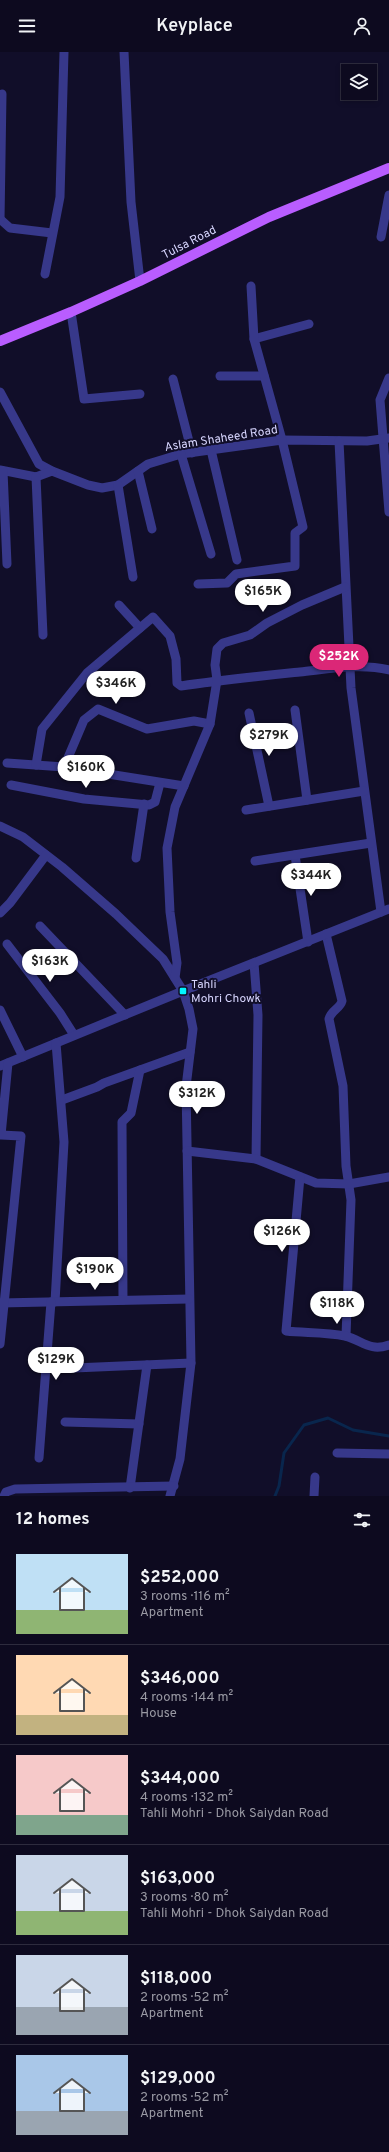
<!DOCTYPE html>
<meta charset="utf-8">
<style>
body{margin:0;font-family:Overpass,sans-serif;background:#161328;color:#f1f3f6;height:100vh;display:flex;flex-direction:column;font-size:15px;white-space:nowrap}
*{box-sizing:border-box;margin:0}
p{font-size:13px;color:#9a9aa4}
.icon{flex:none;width:22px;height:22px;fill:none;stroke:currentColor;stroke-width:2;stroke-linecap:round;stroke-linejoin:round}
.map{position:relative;height:1444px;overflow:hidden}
.details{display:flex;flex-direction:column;background:#0d0a1f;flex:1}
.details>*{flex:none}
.tools{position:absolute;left:341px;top:12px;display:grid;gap:8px}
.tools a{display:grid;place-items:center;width:36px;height:36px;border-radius:0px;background:#0d0a1f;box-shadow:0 2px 6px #0003,0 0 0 1px #2d2b3d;font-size:20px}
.price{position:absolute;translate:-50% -34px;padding:0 9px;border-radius:14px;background:#fff;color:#222;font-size:13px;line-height:26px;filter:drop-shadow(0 1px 2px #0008)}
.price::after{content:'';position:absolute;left:50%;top:24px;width:12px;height:9px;margin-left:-6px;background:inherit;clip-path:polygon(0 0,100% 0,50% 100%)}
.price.selected{background:#db2777;color:#fff}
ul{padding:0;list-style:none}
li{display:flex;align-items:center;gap:12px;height:100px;padding:0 16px}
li+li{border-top:1px solid #2d2b3d}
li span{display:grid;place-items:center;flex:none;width:112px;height:80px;border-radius:0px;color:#555}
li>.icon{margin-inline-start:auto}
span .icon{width:48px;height:48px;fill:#fffc;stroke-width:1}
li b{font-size:17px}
h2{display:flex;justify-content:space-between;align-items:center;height:48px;padding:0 16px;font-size:17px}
header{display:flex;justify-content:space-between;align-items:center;height:52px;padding:0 16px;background:#0d0a1f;font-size:18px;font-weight:600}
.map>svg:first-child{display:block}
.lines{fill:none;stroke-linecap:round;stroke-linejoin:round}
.stream{stroke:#09264d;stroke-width:3}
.minor{stroke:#37388a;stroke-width:9}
.major{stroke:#b95dff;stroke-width:10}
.poi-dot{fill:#02f4ff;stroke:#110e29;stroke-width:1.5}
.labels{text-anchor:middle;stroke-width:4;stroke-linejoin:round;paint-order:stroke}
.street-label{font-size:12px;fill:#d8d6ff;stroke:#110e29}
.poi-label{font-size:12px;fill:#d8d6ff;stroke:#110e29;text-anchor:start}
</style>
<header><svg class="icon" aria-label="menu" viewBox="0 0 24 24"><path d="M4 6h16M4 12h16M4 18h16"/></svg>Keyplace<svg class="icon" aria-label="person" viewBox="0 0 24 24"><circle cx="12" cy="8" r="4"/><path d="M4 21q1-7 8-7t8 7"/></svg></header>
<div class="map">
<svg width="389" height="1444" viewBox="0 0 389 1444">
<rect width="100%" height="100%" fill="#110e29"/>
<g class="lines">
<!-- stream -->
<path class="stream" d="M 275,1444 L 279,1434 L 284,1401 L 304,1373 L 328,1366 L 353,1378 L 389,1384"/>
<!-- minor -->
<g class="minor">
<path d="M 124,0 L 131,150 L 140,229"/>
<path d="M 0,167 L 10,176 L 52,181"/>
<path d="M 0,168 L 2,42"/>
<path d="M 381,185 L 389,143"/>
<path d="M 45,222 L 60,145 L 64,0"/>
<path d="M 71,260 L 84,347 L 140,342"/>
<path d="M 254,287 L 309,272"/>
<path d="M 220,324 L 264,324"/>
<path d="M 389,326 L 380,348 L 389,460"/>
<path d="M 173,327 L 192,401"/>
<path d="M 0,340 L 39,412 L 52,419 L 88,433 L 102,436 L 118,433 L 148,412 L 181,402 L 282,388 L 367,389 L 389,386"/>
<path d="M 339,389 L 351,636 L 381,860"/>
<path d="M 211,398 L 237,508"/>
<path d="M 181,402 L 211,502"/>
<path d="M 0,418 L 36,425 L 52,419"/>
<path d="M 3,419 L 7,512"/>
<path d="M 138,419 L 152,477"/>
<path d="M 36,425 L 43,583"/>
<path d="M 118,433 L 133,525"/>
<path d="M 198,532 L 227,531 L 236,522 L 295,514 L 295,481 L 303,475 L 282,388 L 254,287 L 251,234"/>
<path d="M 119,553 L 140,576"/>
<path d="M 295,658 L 307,748"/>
<path d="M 249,661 L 269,754"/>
<path d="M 7,711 L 64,715 L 184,734"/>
<path d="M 36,713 L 42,677 L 87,621 L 153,565 L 170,584 L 176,607 L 177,631 L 181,634 C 221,628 261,624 300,620 C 329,617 361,611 389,618"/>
<path d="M 64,715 L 84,668 L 98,657 L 147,677 L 194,669 L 210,672"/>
<path d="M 11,733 L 84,747 L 149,753 L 155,750 L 160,731"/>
<path d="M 246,758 L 364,739"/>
<path d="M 0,774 L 23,785 L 62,815 L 116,862 L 163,907 L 183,939 L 189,957 L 193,977 L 186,1035 L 191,1311 L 180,1407 L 170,1444"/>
<path d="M 295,803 L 308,890"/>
<path d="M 136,806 L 144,752"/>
<path d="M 255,809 L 371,791"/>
<path d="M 0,861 L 10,851 L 46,803"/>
<path d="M 40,874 L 125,963"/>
<path d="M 326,882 L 342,949 C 340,957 331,958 329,967 L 343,1034 L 346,1114 L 351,1148 L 346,1284"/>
<path d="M 7,892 L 60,961 L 74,983"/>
<path d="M 254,911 L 258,963 L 256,1107"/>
<path d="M 175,926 L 177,911 L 170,860 L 167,796 L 175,755 L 210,672 L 217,628 L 215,613 L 217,597 L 223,591 L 250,583 L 267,571 L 302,553 L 345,535"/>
<path d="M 0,958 L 23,1005"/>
<path d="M 0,1014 L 183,939 L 389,857"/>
<path d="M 62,1048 L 97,1035 L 104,1031 L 190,1000"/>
<path d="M 187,1099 L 256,1107 L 316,1131 L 349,1132 L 389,1125"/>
<path d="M 300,1125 L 286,1279 C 305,1281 326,1280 345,1284 C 362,1288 369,1300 389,1293"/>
<path d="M 123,1248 L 122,1070 L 131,1061 L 140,1018"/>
<path d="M 55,1250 L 64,1090 L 56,991"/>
<path d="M 0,1251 L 189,1247"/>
<path d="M 0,1292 L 21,1084 L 1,1083 L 8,1011"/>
<path d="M 74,1316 L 191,1311"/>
<path d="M 65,1370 L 139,1372"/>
<path d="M 337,1401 L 389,1402"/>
<path d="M 39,1406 L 51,1250"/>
<path d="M 130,1436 L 147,1313"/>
<path d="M 4,1444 L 6,1440 L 15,1437 L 174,1434"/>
<path d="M 314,1444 L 315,1425"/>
</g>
<!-- major -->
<path class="major" d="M 0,289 L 71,260 L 140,229 L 269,165 L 389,116"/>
</g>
<!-- markers -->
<rect class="poi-dot" x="179" y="935" width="8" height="8" rx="2"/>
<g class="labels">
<!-- street labels -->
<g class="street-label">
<text transform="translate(189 190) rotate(-27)" y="4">Tulsa Road</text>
<text transform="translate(221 386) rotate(-9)" y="4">Aslam Shaheed Road</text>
</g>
<!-- poi labels -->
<g class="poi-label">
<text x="191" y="936">Tahli<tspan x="191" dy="14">Mohri Chowk</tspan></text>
</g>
</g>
</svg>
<div class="tools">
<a><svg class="icon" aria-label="layers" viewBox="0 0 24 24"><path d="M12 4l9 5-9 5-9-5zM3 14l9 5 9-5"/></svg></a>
</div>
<b class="price" style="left:263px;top:561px">$165K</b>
<b class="price selected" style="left:339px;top:626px">$252K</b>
<b class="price" style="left:116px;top:653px">$346K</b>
<b class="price" style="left:269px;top:705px">$279K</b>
<b class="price" style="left:86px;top:737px">$160K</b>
<b class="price" style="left:311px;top:845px">$344K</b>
<b class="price" style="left:50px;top:931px">$163K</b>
<b class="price" style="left:197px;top:1063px">$312K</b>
<b class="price" style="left:282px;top:1201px">$126K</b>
<b class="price" style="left:95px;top:1239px">$190K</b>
<b class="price" style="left:337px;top:1273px">$118K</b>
<b class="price" style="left:56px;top:1329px">$129K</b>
</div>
<section class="details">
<h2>12 homes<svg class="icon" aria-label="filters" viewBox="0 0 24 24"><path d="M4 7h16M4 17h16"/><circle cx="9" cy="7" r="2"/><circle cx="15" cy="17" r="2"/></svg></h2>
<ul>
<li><span style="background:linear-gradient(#bfe0f5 70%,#8fb573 0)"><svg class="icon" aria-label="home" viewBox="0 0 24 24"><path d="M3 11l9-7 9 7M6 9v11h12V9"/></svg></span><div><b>$252,000</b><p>3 rooms · 116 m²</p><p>Apartment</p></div></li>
<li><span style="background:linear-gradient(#ffd9b3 75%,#c2b280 0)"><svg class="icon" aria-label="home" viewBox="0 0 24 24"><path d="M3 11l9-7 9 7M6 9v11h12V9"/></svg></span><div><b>$346,000</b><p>4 rooms · 144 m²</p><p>House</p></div></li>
<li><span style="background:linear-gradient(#f6c9c9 75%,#7fa58c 0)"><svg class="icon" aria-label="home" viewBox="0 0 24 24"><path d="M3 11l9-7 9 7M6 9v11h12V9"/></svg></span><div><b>$344,000</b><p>4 rooms · 132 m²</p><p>Tahli Mohri - Dhok Saiydan Road</p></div></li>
<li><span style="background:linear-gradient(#c9d6e8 70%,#8fb573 0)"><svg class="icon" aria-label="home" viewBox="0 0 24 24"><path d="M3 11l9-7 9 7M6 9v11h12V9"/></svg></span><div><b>$163,000</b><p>3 rooms · 80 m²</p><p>Tahli Mohri - Dhok Saiydan Road</p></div></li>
<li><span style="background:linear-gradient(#c9d6e8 65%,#9aa5b1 0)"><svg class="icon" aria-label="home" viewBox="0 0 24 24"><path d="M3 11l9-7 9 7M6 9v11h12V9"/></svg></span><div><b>$118,000</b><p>2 rooms · 52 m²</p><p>Apartment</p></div></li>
<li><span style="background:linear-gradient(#a9c7e8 70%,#9aa5b1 0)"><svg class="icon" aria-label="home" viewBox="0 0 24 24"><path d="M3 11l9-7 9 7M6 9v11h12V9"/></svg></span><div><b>$129,000</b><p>2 rooms · 52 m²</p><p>Apartment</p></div></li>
</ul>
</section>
